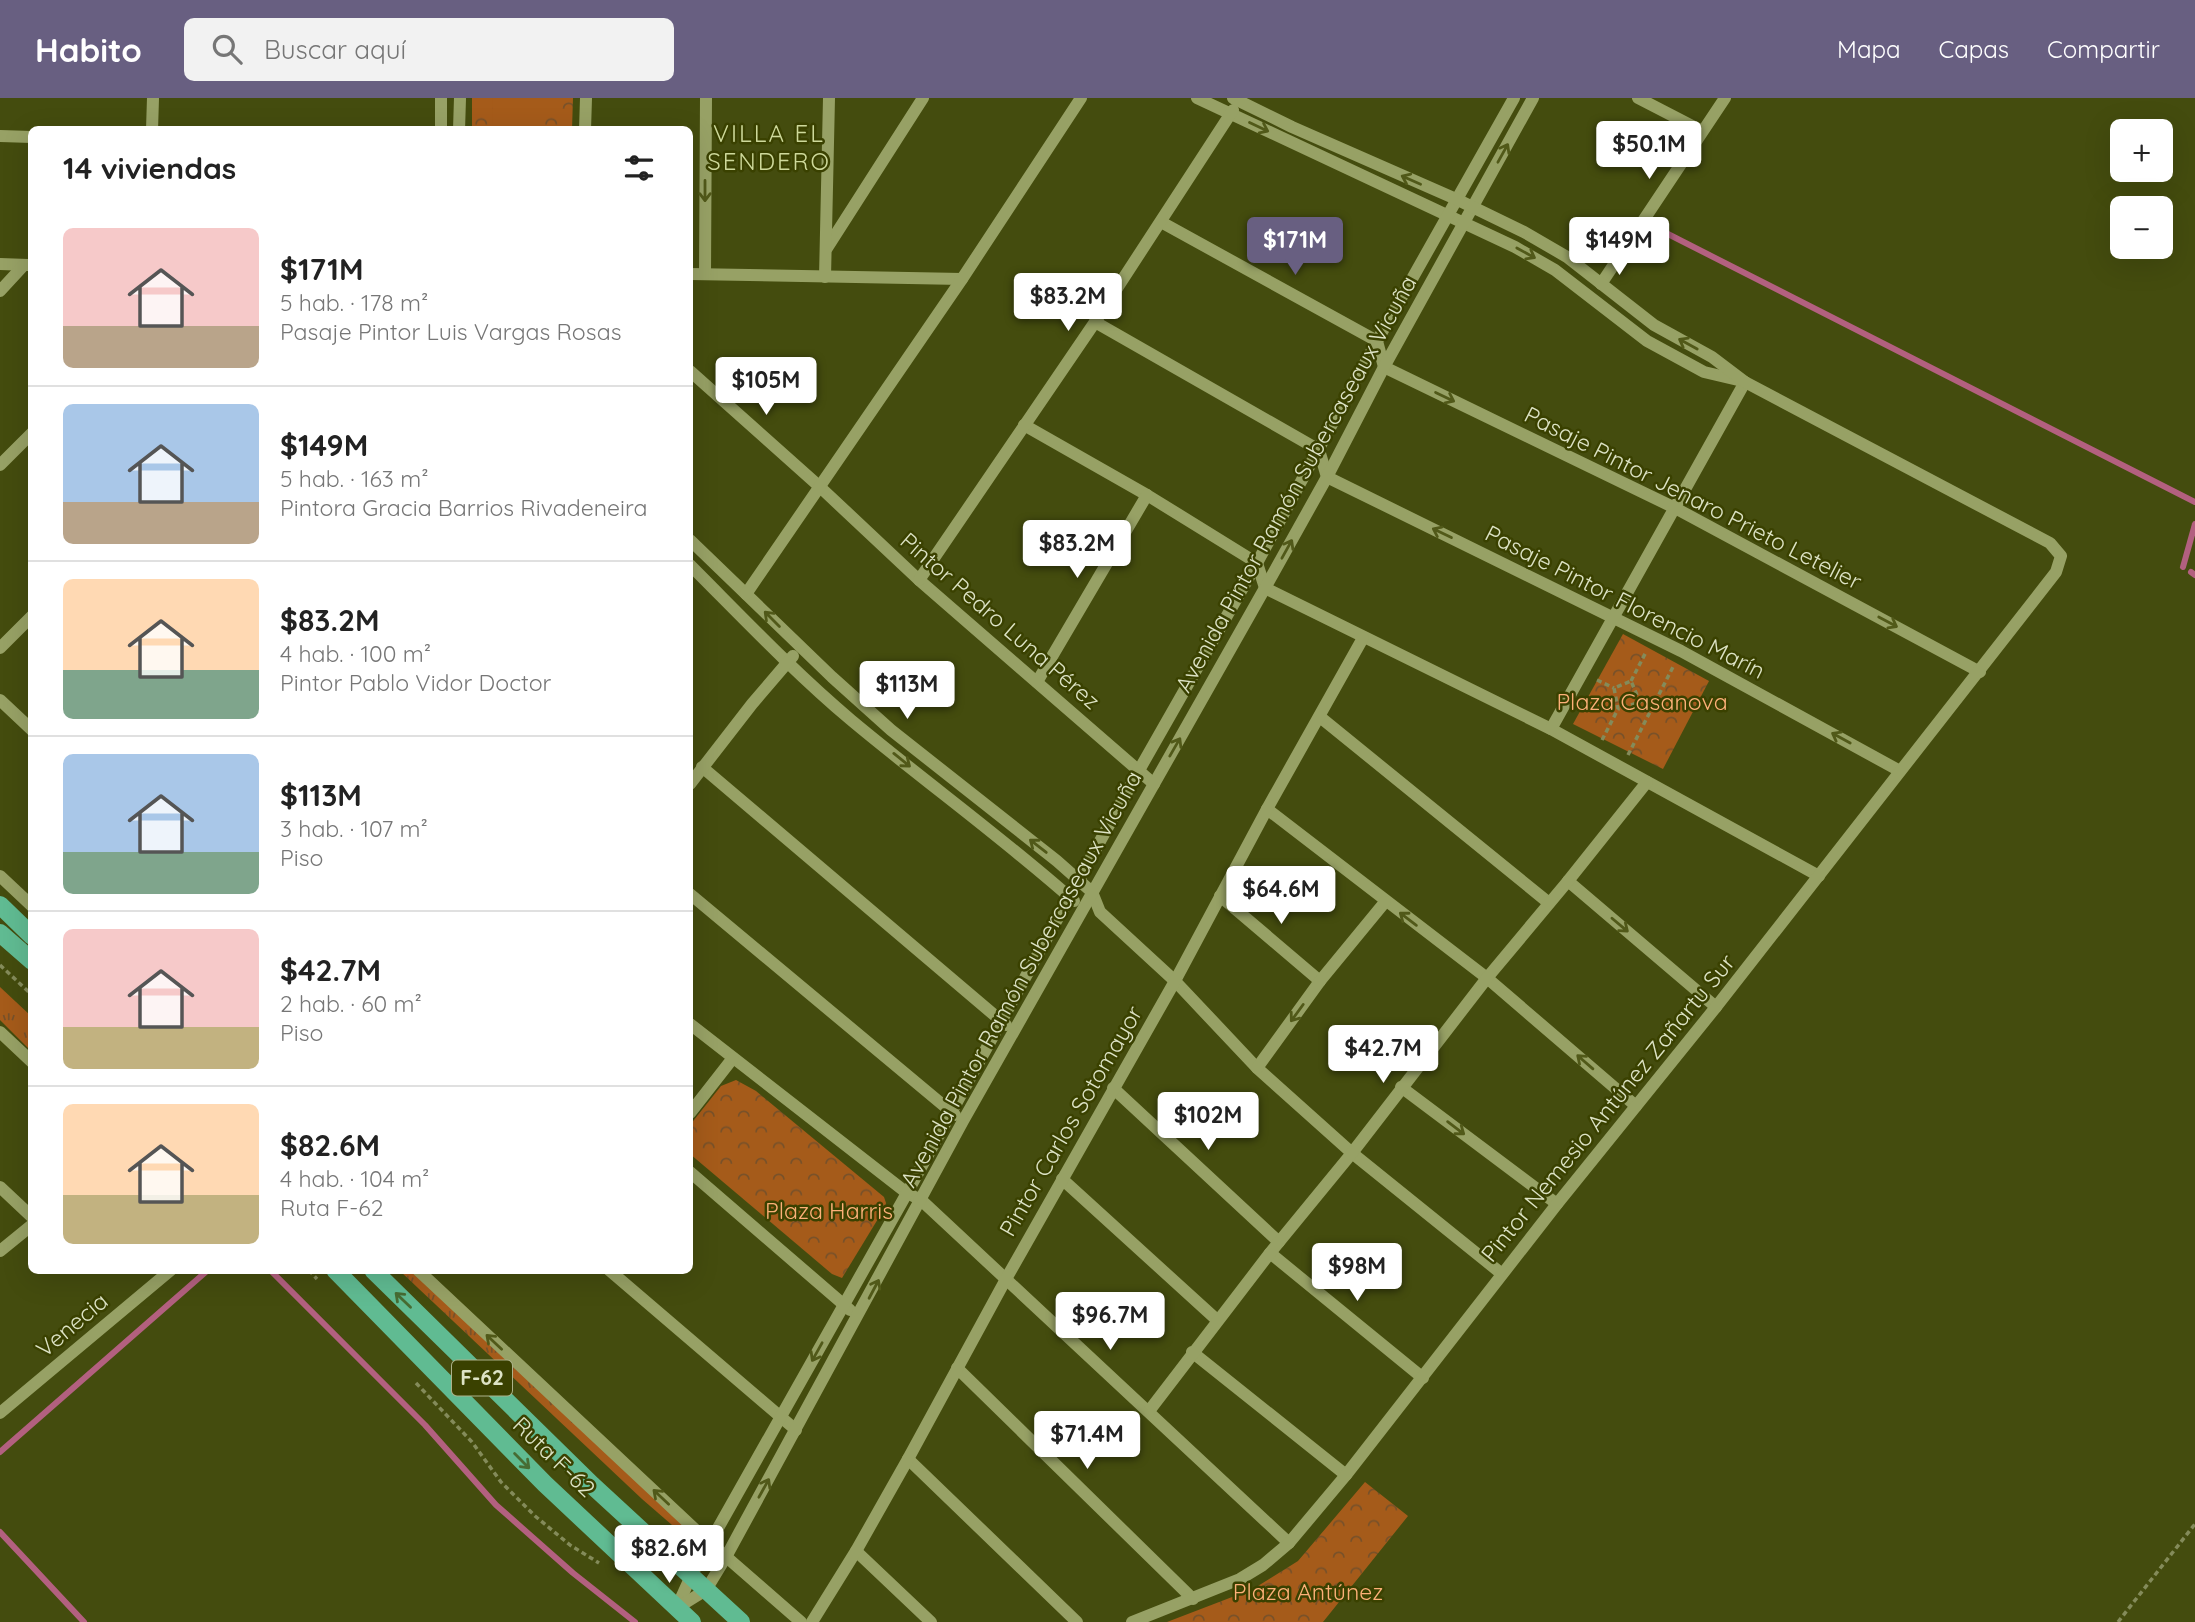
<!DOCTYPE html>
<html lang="es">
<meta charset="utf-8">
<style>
body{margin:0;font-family:Quicksand,sans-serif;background:#f2f2f2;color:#222;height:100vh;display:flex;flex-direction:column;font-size:26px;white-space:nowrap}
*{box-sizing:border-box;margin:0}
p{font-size:23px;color:#767676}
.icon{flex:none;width:38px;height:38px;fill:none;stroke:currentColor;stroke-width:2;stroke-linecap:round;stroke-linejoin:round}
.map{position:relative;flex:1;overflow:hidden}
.details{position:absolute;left:28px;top:28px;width:665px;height:1148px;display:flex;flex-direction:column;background:#fff;border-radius:10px;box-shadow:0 7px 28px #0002}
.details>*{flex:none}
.buttons{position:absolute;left:2110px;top:21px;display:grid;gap:14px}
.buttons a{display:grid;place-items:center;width:63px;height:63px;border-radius:10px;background:#fff;box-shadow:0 7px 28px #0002;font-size:35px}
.price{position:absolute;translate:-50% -60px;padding:0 16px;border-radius:7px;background:#fff;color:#222;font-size:23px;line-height:46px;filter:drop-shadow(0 2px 4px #0008)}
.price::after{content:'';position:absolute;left:50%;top:42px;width:21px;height:16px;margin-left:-10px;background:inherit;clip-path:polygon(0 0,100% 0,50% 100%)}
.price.active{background:#685f81;color:#fff}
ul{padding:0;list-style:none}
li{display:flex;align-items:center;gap:21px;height:175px;padding:0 35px}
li+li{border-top:2px solid #e0e0e0}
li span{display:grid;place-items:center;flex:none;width:196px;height:140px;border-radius:10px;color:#555}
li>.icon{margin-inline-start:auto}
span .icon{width:84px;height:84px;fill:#fffc;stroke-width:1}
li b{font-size:30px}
h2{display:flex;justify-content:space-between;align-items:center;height:84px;padding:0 35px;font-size:30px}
header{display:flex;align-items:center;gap:42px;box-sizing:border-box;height:98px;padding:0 35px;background:#685f81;color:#fff}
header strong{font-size:33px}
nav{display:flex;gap:38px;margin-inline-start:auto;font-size:24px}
.search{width:490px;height:63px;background:#f2f2f2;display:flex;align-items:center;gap:18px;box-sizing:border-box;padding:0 24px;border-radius:10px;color:#767676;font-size:26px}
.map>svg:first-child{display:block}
.grass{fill:url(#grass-tufts)}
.forest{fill:url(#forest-crowns)}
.garden{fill:#a55b1a}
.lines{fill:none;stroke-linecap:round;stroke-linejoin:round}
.stream{stroke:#b3607f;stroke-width:6}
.path{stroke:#848b5a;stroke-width:3.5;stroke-dasharray:5 3.5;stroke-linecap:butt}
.minor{stroke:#97a165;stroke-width:12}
.major{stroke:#60bb92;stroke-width:18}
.oneway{stroke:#515919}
.oneway2{stroke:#476c33}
.labels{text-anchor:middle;stroke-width:5;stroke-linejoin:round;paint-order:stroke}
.shield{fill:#3a4100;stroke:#acb28a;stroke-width:2}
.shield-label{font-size:21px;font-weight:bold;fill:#dde3c5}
.street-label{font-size:23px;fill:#dde3c5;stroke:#3a4100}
.park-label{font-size:23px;fill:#fdb078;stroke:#3a4100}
.neighbourhood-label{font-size:24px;letter-spacing:2px;fill:#ced99b;stroke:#3a4100}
</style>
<header>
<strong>Habito</strong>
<div class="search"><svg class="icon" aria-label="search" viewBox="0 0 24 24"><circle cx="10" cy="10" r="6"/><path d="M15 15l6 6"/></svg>Buscar aquí</div>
<nav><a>Mapa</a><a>Capas</a><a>Compartir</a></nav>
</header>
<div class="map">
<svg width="2195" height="1524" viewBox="0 0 2195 1524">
<defs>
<pattern id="grass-tufts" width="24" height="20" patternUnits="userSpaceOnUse" patternTransform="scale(1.75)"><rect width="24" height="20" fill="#a55b1a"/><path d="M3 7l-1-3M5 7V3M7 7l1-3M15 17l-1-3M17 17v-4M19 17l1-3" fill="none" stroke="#785129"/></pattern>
<pattern id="forest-crowns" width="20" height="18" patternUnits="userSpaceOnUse" patternTransform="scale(1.75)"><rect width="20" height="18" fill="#a55b1a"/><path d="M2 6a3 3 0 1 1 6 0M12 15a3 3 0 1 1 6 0" fill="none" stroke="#785129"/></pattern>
</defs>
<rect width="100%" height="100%" fill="#444c0e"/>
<!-- grass -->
<g class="grass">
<path d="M 0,889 L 31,918 L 31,953 L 0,922 Z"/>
<path d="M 400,1173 L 415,1173 L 684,1425 L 681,1429 L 672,1427 L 642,1401 Z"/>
</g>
<!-- forest -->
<g class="forest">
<path d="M 472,0 L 573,0 L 572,31 L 472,32 Z"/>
<path d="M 1623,536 L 1709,583 L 1663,671 L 1573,626 Z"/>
<path d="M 736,982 L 756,993 L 884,1099 L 886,1105 L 884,1111 L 842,1180 L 832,1176 L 690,1056 L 690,1027 L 721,988 Z"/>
<path d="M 1365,1384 L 1408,1418 L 1323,1524 L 1167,1524 L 1253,1491 L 1298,1463 Z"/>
</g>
<!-- garden -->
<path class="garden" d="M 493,0 L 545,0 L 545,31 L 492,31 Z"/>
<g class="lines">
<!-- stream -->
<g class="stream">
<path d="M 1666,135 L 2195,404"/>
<path d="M 2183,469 L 2195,426"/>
<path d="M 2191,474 L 2195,477"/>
<path d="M 270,1172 L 425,1327 L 496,1407 L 573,1475 L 635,1524"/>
<path d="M 0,1354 L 208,1172"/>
<path d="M 0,1434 L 84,1524"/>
</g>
<!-- path -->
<g class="path">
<path d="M 1597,582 L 1614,590"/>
<path d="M 1631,583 L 1646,554"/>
<path d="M 1602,642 L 1618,611 L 1614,590 L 1631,583 L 1640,604 L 1618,611"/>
<path d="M 1628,657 L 1674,567"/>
<path d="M 0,867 L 32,897"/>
<path d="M 309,1172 L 317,1181"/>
<path d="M 416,1285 L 472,1344 L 501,1384 L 535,1418 L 570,1447 L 599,1465"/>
<path d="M 2118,1524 L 2195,1426"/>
</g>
<!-- minor -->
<g class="minor">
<path d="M 441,0 L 441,32"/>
<path d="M 1197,0 L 1515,149 L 1555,172 L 1647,243 L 1704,274 L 1738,282"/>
<path d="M 1638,0 L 1702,33"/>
<path d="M 152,32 L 153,0"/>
<path d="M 459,32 L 460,0"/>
<path d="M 585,32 L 586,0"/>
<path d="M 0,38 L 32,39"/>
<path d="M 1161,124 L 1377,243 L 1384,269 L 1675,410 L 1980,574"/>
<path d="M 827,150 L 923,0"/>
<path d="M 0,166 L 28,167"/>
<path d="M 690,176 L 962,181"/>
<path d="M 705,176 L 706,0"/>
<path d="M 825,179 L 829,0"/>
<path d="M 1601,186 L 1725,0"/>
<path d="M 0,193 L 24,167"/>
<path d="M 1095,224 L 1319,352 L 1327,379 L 1681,553 L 1900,673"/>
<path d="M 690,273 L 820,389 L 919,482 L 1154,686"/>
<path d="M 1024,327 L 1147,397 L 1257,465 L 1265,490 L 1551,631 L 1819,778"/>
<path d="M 0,367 L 32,335"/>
<path d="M 690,442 L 832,579 L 891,632 L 1057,763 L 1092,794 L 1100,814 L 1175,883 L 1257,970 L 1352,1055 L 1502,1176"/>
<path d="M 690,467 C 742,519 794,574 851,622 C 924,683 1002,739 1074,803"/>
<path d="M 919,482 L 1095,224 L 1233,12"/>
<path d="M 746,496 L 962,181 L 1081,0"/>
<path d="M 0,550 L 32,518"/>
<path d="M 1037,584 L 1147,397"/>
<path d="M 0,602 L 32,632"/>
<path d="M 1320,619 L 1549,805"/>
<path d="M 1551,631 L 1745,284"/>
<path d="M 702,669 L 1006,927"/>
<path d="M 690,686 L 752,606 L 793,558"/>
<path d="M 1267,711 L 1487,880 L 1636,1008"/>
<path d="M 0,778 L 32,808"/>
<path d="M 1568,783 L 1716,909"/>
<path d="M 690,796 L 955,1017"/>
<path d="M 1220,798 L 1320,883"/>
<path d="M 690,926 L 907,1095 L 921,1102 L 1289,1445"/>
<path d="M 0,934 L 32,964"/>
<path d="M 1257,970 L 1320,883 L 1385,804"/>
<path d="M 1401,989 L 1557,1106"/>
<path d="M 1113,990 L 1279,1144"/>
<path d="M 690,1015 L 733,960"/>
<path d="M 690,1074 L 850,1212"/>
<path d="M 1062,1081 L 1217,1222"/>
<path d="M 0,1089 L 32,1119"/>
<path d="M 0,1153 L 32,1127"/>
<path d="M 1270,1155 L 1423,1280"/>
<path d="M 418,1172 L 700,1436 L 801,1524"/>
<path d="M 609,1172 L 796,1332"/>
<path d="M 1192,1254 L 1346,1377"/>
<path d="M 957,1270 L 1193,1501"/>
<path d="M 1149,1313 L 1270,1155 L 1352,1055 L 1487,880 L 1568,783 L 1647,684"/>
<path d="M 0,1315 L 171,1172"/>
<path d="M 908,1361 L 1077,1524"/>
<path d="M 856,1453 L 931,1524"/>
<path d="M 677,1509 L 691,1478 L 907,1095 L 1138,674 L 1257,465 L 1377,243 L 1514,0"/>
<path d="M 677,1510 L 706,1492 L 726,1459 L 963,1023 L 1265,490 L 1327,379 L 1384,269 L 1533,0"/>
<path d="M 812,1524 L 856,1453 L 908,1361 L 1006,1181 L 1175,883 L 1267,711 L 1363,540"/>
<path d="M 1132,1524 L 1240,1481 L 1263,1467 L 1289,1445 L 1346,1377 L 1557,1106 L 1716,909 L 2056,474 L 2061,458 L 2050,445 L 1745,284 L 1712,259 L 1654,227 L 1567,159 L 1524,134 L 1456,101 L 1292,29 L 1233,0"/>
</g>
<!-- major -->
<g class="major">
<path d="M 0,807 L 32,838"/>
<path d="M 0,835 L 32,863"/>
<path d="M 335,1172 L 545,1386 L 692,1524"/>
<path d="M 373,1172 L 592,1387 L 741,1524"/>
</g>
</g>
<!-- one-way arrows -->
<defs><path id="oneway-shaft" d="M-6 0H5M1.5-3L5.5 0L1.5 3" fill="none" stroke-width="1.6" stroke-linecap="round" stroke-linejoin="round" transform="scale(1.75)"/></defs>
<g class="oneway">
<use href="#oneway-shaft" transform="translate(1259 29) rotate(25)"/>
<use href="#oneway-shaft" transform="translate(1503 55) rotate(-61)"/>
<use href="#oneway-shaft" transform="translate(1411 82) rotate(-156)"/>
<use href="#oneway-shaft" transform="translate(705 93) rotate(90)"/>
<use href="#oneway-shaft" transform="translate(1526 155) rotate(29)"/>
<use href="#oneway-shaft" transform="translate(1688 246) rotate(-151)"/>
<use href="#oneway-shaft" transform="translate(1445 299) rotate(26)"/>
<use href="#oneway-shaft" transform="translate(1442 435) rotate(-154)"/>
<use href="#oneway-shaft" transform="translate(1287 451) rotate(-61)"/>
<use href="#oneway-shaft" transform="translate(772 521) rotate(-135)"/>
<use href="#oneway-shaft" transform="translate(1888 524) rotate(28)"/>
<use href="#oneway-shaft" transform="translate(1841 640) rotate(-151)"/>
<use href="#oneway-shaft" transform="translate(1175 649) rotate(-60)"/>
<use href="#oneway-shaft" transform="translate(902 662) rotate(39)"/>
<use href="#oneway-shaft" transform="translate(1038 748) rotate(-142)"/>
<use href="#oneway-shaft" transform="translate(1408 821) rotate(-143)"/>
<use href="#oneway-shaft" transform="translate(1620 827) rotate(40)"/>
<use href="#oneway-shaft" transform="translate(1297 915) rotate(126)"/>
<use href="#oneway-shaft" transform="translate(1585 964) rotate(-139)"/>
<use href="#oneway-shaft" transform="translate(1456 1030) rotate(37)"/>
<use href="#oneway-shaft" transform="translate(874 1191) rotate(-62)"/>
<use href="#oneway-shaft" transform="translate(494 1244) rotate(-137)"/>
<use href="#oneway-shaft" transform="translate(817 1254) rotate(119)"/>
<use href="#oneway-shaft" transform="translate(764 1390) rotate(-61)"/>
<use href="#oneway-shaft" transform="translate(661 1399) rotate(-137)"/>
</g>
<g class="oneway2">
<use href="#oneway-shaft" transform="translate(403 1202) rotate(-136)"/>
<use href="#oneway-shaft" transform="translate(522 1363) rotate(45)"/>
</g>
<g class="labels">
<!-- shield labels -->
<rect class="shield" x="452" y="1262.5" width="60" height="35" rx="5"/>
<g class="shield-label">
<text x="482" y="1287">F-62</text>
</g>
<!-- street labels -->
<g class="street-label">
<text transform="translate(1296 386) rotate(-61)" y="8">Avenida Pintor Ramón Subercaseaux Vicuña</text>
<text transform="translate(1693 400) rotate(27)" y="8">Pasaje Pintor Jenaro Prieto Letelier</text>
<text transform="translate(1625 504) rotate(27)" y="8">Pasaje Pintor Florencio Marín</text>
<text transform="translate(1000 523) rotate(41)" y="8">Pintor Pedro Luna Pérez</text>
<text transform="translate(1021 881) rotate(-61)" y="8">Avenida Pintor Ramón Subercaseaux Vicuña</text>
<text transform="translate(1608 1010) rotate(-51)" y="8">Pintor Nemesio Antúnez Zañartu Sur</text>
<text transform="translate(1071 1023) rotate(-60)" y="8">Pintor Carlos Sotomayor</text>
<text transform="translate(72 1227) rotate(-40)" y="8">Venecia</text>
<text transform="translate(554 1359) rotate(44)" y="8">Ruta F-62</text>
</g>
<!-- park labels -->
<g class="park-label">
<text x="1642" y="612">Plaza Casanova</text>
<text x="829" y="1121">Plaza Harris</text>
<text x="1308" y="1502">Plaza Antúnez</text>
</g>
<!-- neighbourhood labels -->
<g class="neighbourhood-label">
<text x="769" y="44">VILLA EL<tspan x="769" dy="28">SENDERO</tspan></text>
</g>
</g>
</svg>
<div class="buttons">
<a>+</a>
<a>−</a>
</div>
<b class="price" style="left:1649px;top:83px">$50.1M</b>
<b class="price active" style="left:1295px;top:179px">$171M</b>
<b class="price" style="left:1619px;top:179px">$149M</b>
<b class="price" style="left:1068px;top:235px">$83.2M</b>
<b class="price" style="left:766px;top:319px">$105M</b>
<b class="price" style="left:1077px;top:482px">$83.2M</b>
<b class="price" style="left:907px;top:623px">$113M</b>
<b class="price" style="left:1281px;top:828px">$64.6M</b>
<b class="price" style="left:1383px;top:987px">$42.7M</b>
<b class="price" style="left:1208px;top:1054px">$102M</b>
<b class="price" style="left:1357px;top:1205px">$98M</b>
<b class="price" style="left:1110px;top:1254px">$96.7M</b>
<b class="price" style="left:1087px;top:1373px">$71.4M</b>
<b class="price" style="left:669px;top:1487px">$82.6M</b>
<section class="details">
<h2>14 viviendas<svg class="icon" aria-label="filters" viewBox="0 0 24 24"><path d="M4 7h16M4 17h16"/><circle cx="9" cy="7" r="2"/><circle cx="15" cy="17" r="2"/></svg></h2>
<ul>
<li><span style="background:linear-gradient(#f6c9c9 70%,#b9a48a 0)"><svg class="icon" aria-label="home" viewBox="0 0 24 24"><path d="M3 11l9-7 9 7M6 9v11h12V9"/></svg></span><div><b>$171M</b><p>5 hab. · 178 m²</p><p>Pasaje Pintor Luis Vargas Rosas</p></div></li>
<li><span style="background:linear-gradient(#a9c7e8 70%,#b9a48a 0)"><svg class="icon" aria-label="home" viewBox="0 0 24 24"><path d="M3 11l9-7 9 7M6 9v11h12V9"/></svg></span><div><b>$149M</b><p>5 hab. · 163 m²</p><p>Pintora Gracia Barrios Rivadeneira</p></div></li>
<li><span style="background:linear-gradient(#ffd9b3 65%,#7fa58c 0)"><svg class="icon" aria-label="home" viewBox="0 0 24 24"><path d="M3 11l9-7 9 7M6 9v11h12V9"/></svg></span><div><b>$83.2M</b><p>4 hab. · 100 m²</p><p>Pintor Pablo Vidor Doctor</p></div></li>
<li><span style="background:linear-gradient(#a9c7e8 70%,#7fa58c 0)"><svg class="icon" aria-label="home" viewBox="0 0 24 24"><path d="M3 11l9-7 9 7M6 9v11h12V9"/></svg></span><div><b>$113M</b><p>3 hab. · 107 m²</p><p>Piso</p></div></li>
<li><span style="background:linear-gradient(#f6c9c9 70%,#c2b280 0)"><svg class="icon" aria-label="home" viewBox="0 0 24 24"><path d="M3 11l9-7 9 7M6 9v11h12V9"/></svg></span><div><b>$42.7M</b><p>2 hab. · 60 m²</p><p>Piso</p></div></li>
<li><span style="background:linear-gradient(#ffd9b3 65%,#c2b280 0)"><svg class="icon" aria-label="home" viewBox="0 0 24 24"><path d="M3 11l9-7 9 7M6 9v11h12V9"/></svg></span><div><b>$82.6M</b><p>4 hab. · 104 m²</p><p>Ruta F-62</p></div></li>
</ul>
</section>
</div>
